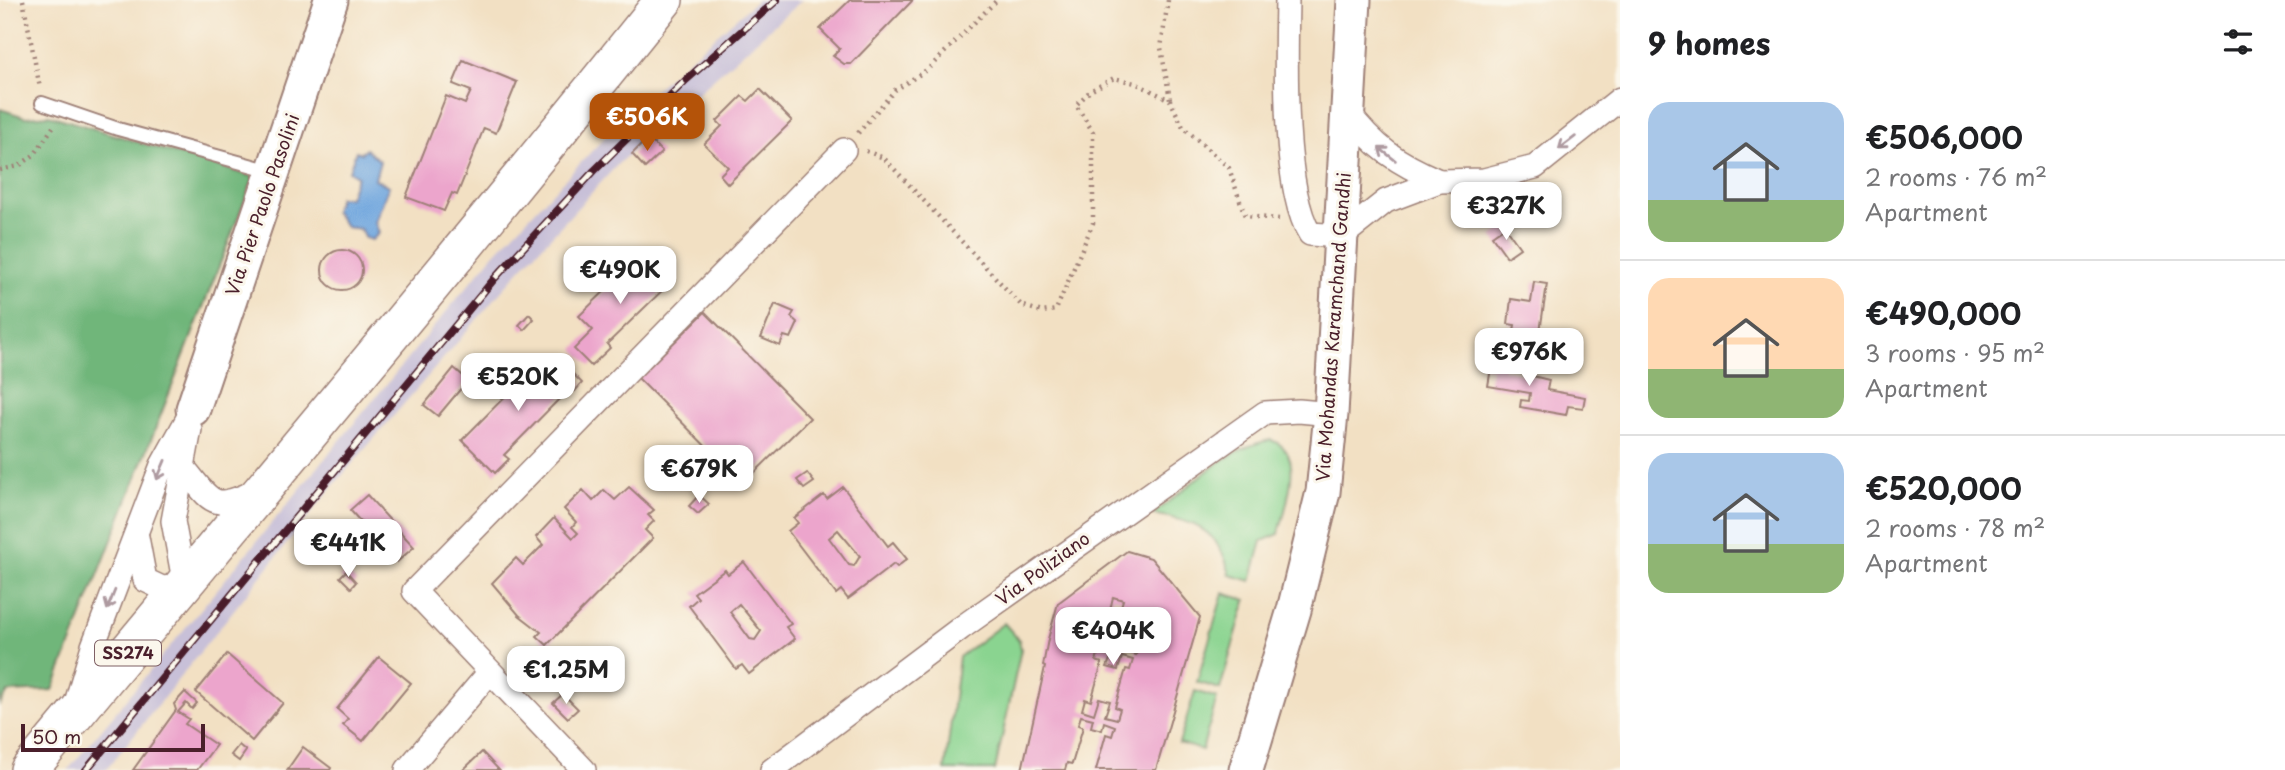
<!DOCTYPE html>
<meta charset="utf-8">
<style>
body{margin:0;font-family:"Playpen Sans",sans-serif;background:#f6f6f6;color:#202124;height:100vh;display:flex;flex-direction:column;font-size:26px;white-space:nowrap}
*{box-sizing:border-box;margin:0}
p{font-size:23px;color:#757577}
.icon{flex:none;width:38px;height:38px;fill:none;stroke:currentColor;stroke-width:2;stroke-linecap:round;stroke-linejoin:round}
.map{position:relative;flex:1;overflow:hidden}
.panel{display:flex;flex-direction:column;background:#fff;width:665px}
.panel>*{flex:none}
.scale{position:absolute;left:21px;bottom:18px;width:184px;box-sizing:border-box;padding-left:7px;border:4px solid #4a1f2b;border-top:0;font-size:19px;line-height:24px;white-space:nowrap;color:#4a1f2b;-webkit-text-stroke:5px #fbf7ec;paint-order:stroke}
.price{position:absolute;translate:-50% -60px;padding:0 16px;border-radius:14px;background:#fff;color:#222;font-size:23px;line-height:46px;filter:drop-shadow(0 2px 4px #0008)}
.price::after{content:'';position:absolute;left:50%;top:42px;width:21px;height:16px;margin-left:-10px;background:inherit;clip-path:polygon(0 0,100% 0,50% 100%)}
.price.on{background:#b45309;color:#fff}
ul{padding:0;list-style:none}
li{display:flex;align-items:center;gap:21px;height:175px;padding:0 28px}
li+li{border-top:2px solid #e0e0e0}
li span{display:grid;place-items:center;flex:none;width:196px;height:140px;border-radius:21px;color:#555}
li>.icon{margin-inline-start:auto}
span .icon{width:84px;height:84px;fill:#fffc;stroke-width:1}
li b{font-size:30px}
h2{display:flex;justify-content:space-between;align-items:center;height:84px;padding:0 28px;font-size:30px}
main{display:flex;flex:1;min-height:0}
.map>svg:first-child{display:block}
.industrial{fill:#c8c0d8}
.green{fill:#8ad490;stroke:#6a7a5e;stroke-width:2}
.forest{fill:#6fb67a;stroke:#5c6a52;stroke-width:2}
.water{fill:#70a6de;stroke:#5d6284;stroke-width:2}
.building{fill:#eca5cc;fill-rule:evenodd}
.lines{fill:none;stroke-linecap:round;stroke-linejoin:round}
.lane-casing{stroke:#9e8077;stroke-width:16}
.street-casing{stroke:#9e8077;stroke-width:26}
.secondary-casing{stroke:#9e8077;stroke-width:37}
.primary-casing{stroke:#9e8077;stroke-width:40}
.path{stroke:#9e8077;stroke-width:4.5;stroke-dasharray:2 5;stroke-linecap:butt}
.lane{stroke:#fff;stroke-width:12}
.street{stroke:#fff;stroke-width:23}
.secondary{stroke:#fff;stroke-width:33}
.primary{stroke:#fff;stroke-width:37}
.rail-casing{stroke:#4a1f2b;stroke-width:8}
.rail{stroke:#fbf7ec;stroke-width:5;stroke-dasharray:16;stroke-linecap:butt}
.oneway{stroke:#ae9aa0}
.labels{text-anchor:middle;stroke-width:6;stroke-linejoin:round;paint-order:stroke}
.shield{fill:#fbf7ec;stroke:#7f6065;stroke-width:2}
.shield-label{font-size:16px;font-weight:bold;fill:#4a1f2b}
.street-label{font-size:18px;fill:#4a1f2b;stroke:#fbf7ec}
</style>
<main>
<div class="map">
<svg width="1620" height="770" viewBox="0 0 1620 770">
<rect width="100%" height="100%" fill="#fbf7ec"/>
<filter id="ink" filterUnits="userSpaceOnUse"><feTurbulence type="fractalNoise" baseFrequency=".0143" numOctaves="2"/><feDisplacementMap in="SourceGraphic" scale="14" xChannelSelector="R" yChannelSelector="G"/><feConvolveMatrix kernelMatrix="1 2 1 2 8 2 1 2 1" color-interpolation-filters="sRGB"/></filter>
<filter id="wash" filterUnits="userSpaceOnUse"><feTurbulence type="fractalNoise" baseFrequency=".00686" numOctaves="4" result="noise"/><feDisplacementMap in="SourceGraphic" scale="28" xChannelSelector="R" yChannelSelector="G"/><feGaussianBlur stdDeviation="1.57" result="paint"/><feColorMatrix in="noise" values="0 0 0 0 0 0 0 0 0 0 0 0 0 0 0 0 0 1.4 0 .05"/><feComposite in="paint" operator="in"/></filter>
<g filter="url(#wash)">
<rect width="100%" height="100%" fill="#f2e0c3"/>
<!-- industrial -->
<path class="industrial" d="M 757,0 L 802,0 L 620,162 L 519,271 L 333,486 L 106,770 L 68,770 L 494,254 L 627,114 Z"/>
<!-- green -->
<g class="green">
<path d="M 1270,440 C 1308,450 1285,506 1279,534 L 1262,541 L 1251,581 L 1230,575 C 1219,528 1195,522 1152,514 C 1189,488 1224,449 1270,440 Z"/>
<path d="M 1223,593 L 1246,600 L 1220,689 L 1197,682 Z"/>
<path d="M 1004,623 L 1019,640 L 1021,649 L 995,770 L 945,770 L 959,657 Z"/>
<path d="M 1195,691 L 1217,698 L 1202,750 L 1179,743 Z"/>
</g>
<!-- forest -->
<path class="forest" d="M 0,109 L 25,117 L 49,115 L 254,177 L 53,690 L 8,692 L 0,704 Z"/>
<!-- water -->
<path class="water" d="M 366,149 L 380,161 L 375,179 L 389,186 L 375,222 L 379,233 L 372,240 L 365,238 L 360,229 L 346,227 L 334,211 L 339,197 L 349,198 L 357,176 L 349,171 L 356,151 L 361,153 Z"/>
<g id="blocks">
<!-- building -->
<g class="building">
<path d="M 850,0 L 913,0 L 851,64 L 844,64 L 833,56 L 840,49 L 820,29 Z"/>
<path d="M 463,60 L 517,82 L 496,133 L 484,128 L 457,195 L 452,193 L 444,211 L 406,197 L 446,96 L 465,104 L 471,91 L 453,84 Z"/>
<path d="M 760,89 L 792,121 L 728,184 L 720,175 L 728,167 L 704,144 L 722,126 L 717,121 L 742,96 L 748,101 Z"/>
<path d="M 648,138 L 662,152 L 645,168 L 632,154 Z"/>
<path d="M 1505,227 L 1520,248 L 1507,257 L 1492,236 Z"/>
<circle cx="342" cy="270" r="20"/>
<path d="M 644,253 L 672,281 L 607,344 L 610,348 L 591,366 L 574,349 L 593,330 L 579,316 Z"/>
<path d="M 1534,282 L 1547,284 L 1538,345 L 1512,341 L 1515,325 L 1508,324 L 1511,299 L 1531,302 Z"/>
<path d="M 775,304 L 794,312 L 791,317 L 798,323 L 791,338 L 784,336 L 780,346 L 761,338 Z"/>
<path d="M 705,312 L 810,418 L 743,484 L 638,378 Z"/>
<path d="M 529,314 L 534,319 L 524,330 L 519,325 Z"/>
<path d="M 1485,352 L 1506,356 L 1504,369 L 1549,380 L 1547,390 L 1585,397 L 1583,408 L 1568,406 L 1566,415 L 1520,407 L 1521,400 L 1529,401 L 1530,393 L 1488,386 L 1491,368 L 1482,366 Z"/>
<path d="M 544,357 L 566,379 L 572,373 L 582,383 L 575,391 L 571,387 L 504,455 L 509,459 L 495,473 L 462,440 Z"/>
<path d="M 454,368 L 468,380 L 438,416 L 424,405 Z"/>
<path d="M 691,456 L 701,467 L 689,479 L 678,468 Z"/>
<path d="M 807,473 L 814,482 L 804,489 L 797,480 Z"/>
<path d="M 629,487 L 654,510 L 648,515 L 654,521 L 645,530 L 653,538 L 547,645 L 537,636 L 541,632 L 519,615 L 492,583 L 516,558 L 523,565 L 543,545 L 536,537 L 554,518 L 573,538 L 578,533 L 572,527 L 576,522 L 564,509 L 583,490 L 593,501 L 604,490 L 615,500 Z"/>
<path d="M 843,487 L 888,546 L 893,542 L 907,559 L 897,567 L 894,564 L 848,599 L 841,590 L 836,594 L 788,531 L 798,523 L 794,518 L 824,495 L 827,499 ZM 838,530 L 860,556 L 854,566 L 849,565 L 829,538 Z"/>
<path d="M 367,495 L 414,547 L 397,562 L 350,510 Z"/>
<path d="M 699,495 L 709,504 L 698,514 L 689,506 Z"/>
<path d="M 1127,551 L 1151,558 L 1200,617 L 1156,770 L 1096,770 L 1106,734 L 1112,736 L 1115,726 L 1104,722 L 1102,730 L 1091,727 L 1093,719 L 1081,716 L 1078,725 L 1083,727 L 1072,764 L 1067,763 L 1065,770 L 1022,770 L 1045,667 L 1043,666 L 1048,639 L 1058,603 ZM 1113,597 L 1123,600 L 1119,613 L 1110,610 ZM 1108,616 L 1121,620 L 1117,633 L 1127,637 L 1132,622 L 1143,626 L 1141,631 L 1137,630 L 1132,648 L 1137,650 L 1136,655 L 1123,651 L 1126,643 L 1115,640 L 1113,648 L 1101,644 L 1102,639 L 1107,640 L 1113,622 L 1107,621 ZM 1099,651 L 1112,654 L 1107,667 L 1118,670 L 1122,657 L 1133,660 L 1130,670 L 1126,669 L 1115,707 L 1120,709 L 1117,719 L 1105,716 L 1110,701 L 1099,698 L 1094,714 L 1082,710 L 1085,699 L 1091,701 L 1102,663 L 1096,661 Z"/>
<path d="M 744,562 L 791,624 L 786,627 L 795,639 L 749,674 L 742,665 L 736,669 L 689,606 L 698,598 L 694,593 L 725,570 L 728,574 ZM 739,604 L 761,631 L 755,640 L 750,639 L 730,612 Z"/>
<path d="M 346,571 L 356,582 L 351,588 L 340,577 Z"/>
<path d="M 227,654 L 283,703 L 252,741 L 196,692 Z"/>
<path d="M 379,657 L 411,683 L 363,741 L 343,725 L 348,719 L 337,709 Z"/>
<path d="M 185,692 L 197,703 L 192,709 L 186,703 L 178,712 L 189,719 L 185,724 L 216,745 L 197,770 L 133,770 L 176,710 L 174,704 Z"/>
<path d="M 563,694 L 578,709 L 568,718 L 553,703 Z"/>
<path d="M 239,745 L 246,751 L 239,761 L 231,755 Z"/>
<path d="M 303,747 L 331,768 L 330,770 L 287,770 Z"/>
<path d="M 482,752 L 499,770 L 463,770 Z"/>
</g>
</g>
</g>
<g filter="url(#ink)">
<use href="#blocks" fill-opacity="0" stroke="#9e8077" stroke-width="2"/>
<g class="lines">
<!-- lane casing -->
<g class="lane-casing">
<path id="lane" d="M 42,103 L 118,129 L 271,171"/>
</g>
<!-- street casing -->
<g class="street-casing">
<g id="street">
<path d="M 1287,0 C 1286,56 1282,189 1310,234 L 1342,236 L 1386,201 L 1439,181 L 1484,180 L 1535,167 L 1620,99"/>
<path d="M 1347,111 C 1374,147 1397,163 1439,181"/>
<path d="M 183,467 C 212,501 210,512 254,492"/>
<path d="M 137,537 L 145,580 L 162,588 L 185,586 L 173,521 L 190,429"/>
<path d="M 76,703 L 93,646 L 162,465 L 193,409"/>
<path d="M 407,770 L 490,672"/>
<path d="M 584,770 L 414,591 L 844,150"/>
<path d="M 772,770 L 961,628 L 1265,413 L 1299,411 L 1331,414"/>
</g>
</g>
<!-- secondary casing -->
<g class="secondary-casing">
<g id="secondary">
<path d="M 193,409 L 331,0"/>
<path d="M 1246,770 L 1294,610 L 1323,492 L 1331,414 L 1354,0"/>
</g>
</g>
<!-- primary casing -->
<g class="primary-casing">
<path id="primary" d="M 29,770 C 242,514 456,260 664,0"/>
</g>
<!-- path -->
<g class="path">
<path d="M 23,0 L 40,88"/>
<path d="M 1168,0 L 1161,48 L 1170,99"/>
<path d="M 858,133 L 895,90 L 928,69 L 997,0"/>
<path d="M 866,151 L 884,158 L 1021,305 L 1042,312 L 1056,310 L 1093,223 L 1093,132 L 1076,105 L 1090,91 L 1114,78 L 1135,83 L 1170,100 L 1183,127 L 1229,168 L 1245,216 L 1279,219"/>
<path d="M 0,170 L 19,166 L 35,154 L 55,124"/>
</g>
<!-- lane -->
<use href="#lane" class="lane"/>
<!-- street -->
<use href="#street" class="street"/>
<!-- secondary -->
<use href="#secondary" class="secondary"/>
<!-- primary -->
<use href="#primary" class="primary"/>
<!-- rail casing -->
<g class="rail-casing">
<path id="rail" d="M 86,770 L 495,278 L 594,171 L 686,80 L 777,0"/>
</g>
<!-- rail -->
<use href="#rail" class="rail"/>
</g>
<!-- one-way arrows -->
<defs><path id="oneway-shaft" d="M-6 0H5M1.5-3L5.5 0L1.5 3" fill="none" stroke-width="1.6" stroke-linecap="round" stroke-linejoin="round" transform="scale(1.75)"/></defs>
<g class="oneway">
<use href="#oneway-shaft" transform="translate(1567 143) rotate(143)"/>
<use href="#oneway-shaft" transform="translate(1387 154) rotate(-143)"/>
<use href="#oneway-shaft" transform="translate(161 470) rotate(113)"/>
<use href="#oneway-shaft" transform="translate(111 600) rotate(112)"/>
</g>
</g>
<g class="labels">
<!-- shield labels -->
<rect class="shield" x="95" y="640.5" width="66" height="25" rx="5"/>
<g class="shield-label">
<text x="128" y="659">SS274</text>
</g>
<!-- street labels -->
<g class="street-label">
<text transform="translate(263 205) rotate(-71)" y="6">Via Pier Paolo Pasolini</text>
<text transform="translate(1334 327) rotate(-86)" y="6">Via Mohandas Karamchand Gandhi</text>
<text transform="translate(1043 569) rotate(-36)" y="6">Via Poliziano</text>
</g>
</g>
</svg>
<div class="scale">50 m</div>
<b class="price on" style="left:647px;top:153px">€506K</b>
<b class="price" style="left:1506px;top:242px">€327K</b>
<b class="price" style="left:620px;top:306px">€490K</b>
<b class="price" style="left:1529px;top:388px">€976K</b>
<b class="price" style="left:518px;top:413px">€520K</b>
<b class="price" style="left:699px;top:505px">€679K</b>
<b class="price" style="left:348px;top:579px">€441K</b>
<b class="price" style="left:1113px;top:667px">€404K</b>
<b class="price" style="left:566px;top:706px">€1.25M</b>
</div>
<section class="panel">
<h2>9 homes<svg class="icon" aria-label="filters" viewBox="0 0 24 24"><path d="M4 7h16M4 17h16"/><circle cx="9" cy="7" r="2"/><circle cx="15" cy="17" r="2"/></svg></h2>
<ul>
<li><span style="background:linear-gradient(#a9c7e8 70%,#8fb573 0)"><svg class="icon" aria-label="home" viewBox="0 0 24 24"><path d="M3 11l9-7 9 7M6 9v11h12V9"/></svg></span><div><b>€506,000</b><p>2 rooms · 76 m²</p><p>Apartment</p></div></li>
<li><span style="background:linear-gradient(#ffd9b3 65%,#8fb573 0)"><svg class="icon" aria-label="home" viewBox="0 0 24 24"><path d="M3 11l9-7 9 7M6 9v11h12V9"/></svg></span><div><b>€490,000</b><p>3 rooms · 95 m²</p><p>Apartment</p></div></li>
<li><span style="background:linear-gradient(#a9c7e8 65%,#8fb573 0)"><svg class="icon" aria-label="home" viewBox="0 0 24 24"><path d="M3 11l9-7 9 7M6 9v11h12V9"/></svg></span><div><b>€520,000</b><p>2 rooms · 78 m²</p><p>Apartment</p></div></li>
</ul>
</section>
</main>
